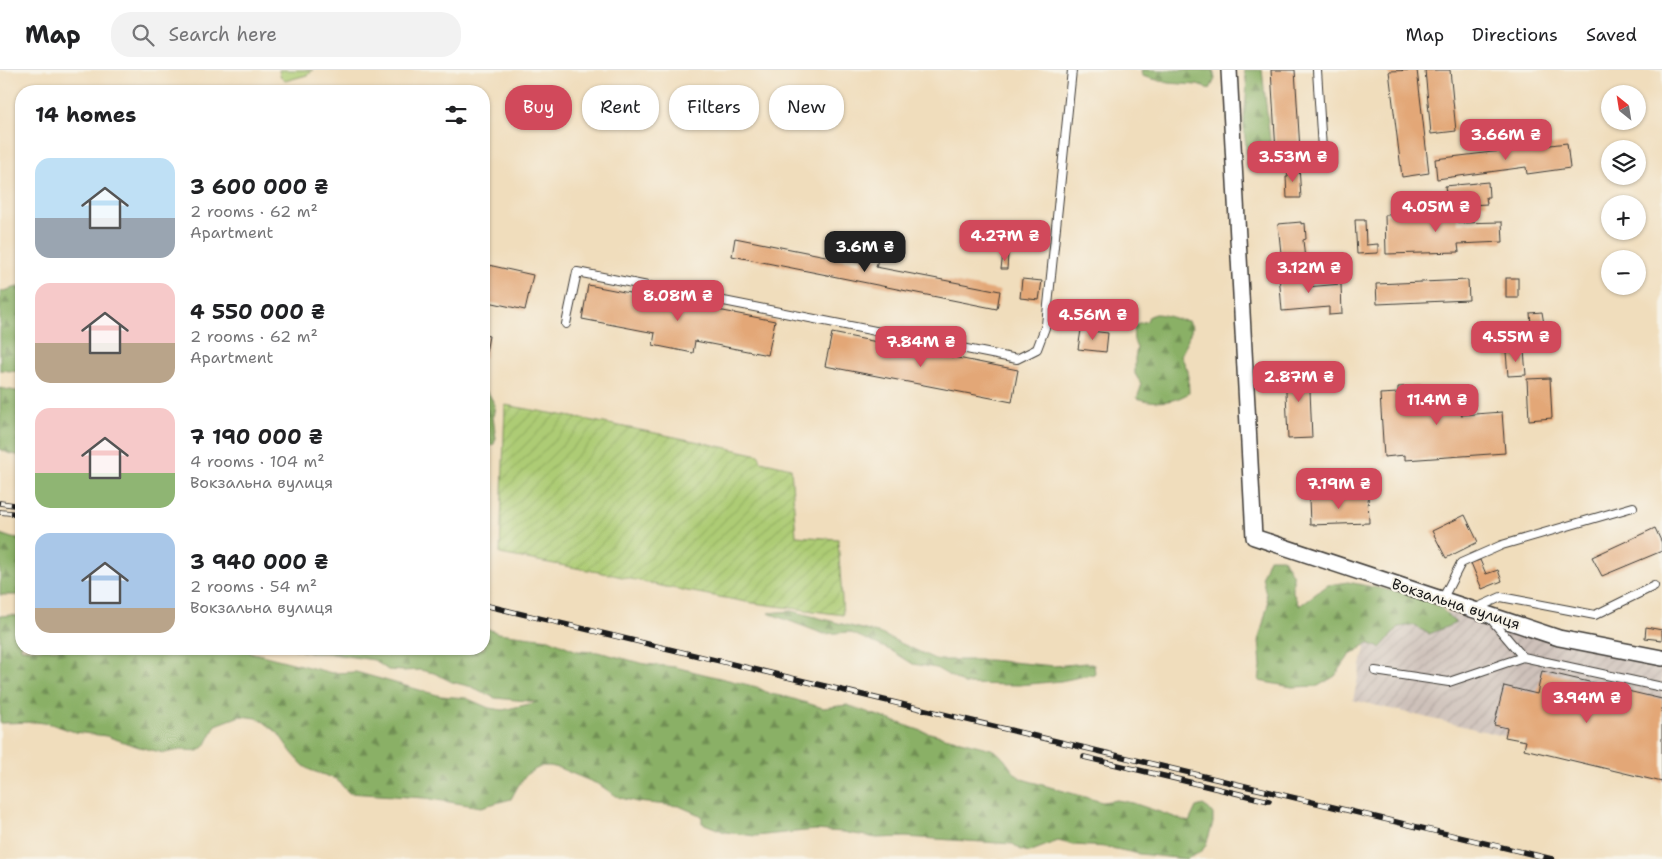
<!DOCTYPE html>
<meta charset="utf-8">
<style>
body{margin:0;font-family:"Shantell Sans",sans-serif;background:#f2f2f2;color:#202124;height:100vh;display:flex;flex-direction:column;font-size:19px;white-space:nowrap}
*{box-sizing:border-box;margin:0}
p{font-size:16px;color:#757577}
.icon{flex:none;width:28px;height:28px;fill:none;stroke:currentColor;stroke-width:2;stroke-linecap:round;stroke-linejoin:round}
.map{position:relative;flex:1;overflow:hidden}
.sheet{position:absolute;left:15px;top:15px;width:475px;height:570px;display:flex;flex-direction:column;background:#fff;border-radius:20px;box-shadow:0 1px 4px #0004}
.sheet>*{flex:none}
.top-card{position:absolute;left:505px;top:15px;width:475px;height:45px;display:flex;gap:10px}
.needle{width:32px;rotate:330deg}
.buttons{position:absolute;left:1601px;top:15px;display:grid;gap:10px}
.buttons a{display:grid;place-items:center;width:45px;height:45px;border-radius:50%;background:#fff;box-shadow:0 1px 4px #0004;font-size:25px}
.price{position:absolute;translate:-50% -42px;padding:0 11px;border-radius:10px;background:#d1495b;color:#fff;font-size:16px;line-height:32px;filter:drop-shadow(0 1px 2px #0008)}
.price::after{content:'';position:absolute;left:50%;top:30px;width:15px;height:11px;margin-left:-8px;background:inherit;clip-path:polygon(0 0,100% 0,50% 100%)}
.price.current{background:#222;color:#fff}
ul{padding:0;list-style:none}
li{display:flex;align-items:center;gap:15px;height:125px;padding:0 20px}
li span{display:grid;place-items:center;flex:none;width:140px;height:100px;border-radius:15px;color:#555}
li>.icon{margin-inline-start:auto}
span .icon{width:60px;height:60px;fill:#fffc;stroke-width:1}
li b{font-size:21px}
h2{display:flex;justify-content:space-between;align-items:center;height:60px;padding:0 20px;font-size:21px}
.chip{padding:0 18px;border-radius:20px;background:#fff;box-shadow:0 1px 4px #0004;font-size:18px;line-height:45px}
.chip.current{background:#d1495b;color:#fff}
header{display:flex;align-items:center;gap:30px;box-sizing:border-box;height:70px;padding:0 25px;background:#fff;border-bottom:1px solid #e0e0e0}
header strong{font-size:24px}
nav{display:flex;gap:28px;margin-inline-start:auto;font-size:18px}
.search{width:350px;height:45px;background:#f2f2f2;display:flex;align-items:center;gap:12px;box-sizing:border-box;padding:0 18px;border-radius:20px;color:#757577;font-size:19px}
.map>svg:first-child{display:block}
.industrial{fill:url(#industrial-furrows)}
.grass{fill:#adcc74;stroke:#647448}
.forest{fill:url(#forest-firs);stroke:#536641}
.garden{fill:url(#garden-furrows);stroke:#647448}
.building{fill:#e3a777}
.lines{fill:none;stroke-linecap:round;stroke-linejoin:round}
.service-casing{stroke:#3c3934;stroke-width:10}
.minor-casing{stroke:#3c3934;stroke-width:18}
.service{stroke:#fff;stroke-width:8}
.minor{stroke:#fff;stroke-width:15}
.rail-casing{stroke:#1c1c1c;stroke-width:5.5}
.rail{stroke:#f7f3e8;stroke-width:4;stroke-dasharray:11;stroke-linecap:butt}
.labels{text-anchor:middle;stroke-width:4.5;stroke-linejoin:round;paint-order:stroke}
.street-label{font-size:15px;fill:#1c1c1c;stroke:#f7f3e8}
</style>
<header>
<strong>Map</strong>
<div class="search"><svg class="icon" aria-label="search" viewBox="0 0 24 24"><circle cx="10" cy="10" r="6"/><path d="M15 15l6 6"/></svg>Search here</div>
<nav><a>Map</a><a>Directions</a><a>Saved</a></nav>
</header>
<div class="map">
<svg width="1662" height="789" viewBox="0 0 1662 789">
<defs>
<pattern id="industrial-furrows" width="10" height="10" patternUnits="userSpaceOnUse" patternTransform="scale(1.25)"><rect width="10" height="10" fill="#cec1ba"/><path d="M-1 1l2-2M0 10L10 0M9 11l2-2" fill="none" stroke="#b0a59f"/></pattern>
<pattern id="forest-firs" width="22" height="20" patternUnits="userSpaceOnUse" patternTransform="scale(1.25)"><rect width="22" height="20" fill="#8ab066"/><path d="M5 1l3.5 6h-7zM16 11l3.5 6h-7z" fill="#708e53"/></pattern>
<pattern id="garden-furrows" width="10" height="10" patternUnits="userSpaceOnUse" patternTransform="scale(1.25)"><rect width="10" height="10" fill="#adcc74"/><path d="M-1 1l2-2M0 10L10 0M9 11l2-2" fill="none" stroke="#94af64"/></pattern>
</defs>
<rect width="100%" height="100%" fill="#f7f3e8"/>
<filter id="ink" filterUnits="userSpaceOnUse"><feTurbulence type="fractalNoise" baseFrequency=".02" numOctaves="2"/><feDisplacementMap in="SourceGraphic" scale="10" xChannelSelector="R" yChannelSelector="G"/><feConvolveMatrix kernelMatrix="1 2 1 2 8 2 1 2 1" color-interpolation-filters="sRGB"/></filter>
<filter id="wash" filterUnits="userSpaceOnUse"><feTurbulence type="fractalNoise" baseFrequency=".0096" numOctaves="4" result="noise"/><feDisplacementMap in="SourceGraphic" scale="20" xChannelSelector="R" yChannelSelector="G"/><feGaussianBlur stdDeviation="1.12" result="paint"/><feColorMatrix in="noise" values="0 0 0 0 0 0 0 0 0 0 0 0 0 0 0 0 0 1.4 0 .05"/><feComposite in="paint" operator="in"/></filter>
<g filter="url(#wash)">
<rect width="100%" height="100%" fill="#f0ddbc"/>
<!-- industrial -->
<path class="industrial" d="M 1377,526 L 1662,592 L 1662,712 L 1524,679 L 1525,671 L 1353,630 Z"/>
<!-- grass -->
<path class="grass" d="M 279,0 L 313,0 L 307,5 L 285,11 L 280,6 Z"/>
<!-- forest -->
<g class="forest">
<path d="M 1141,0 L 1213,0 L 1215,9 L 1210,19 L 1197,15 L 1168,13 L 1142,6 Z"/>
<path d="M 1244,0 L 1262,0 L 1271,79 L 1267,96 L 1250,101 L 1246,95 C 1248,81 1245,73 1244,59 C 1243,39 1250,20 1244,0 Z"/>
<path d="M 21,216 L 21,302 L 0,300 L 0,222 Z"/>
<path d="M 1155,244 C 1167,244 1176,250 1188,251 L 1192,256 L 1191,261 L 1181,286 L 1188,301 L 1189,323 C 1173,333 1155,334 1137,328 L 1141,317 L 1140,312 L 1135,304 L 1135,288 L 1137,278 C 1133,271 1132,261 1136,254 L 1147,251 L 1149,246 Z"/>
<path d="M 0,318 L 21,322 L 21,386 L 8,383 L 0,379 Z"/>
<path d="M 484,319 L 489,324 L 495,335 L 493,347 L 496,368 L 494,374 L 484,378 Z"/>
<path d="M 484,404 C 501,413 490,436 484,448 Z"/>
<path d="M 0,464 L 12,468 L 21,469 L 21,525 L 0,525 Z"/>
<path d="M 1269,488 L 1283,488 L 1293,506 L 1293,522 L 1299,536 L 1328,515 L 1348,512 L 1408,524 L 1440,537 L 1456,553 L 1429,564 L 1413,555 L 1399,557 L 1380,578 L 1368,573 L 1349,586 L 1335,606 L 1318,616 L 1292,617 L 1259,611 L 1261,596 L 1259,569 L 1268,534 L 1262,506 Z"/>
<path d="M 792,541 L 881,564 L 937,590 L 989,590 L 1054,596 L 1087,593 L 1094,595 L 1095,604 L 1061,611 L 1019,615 L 964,614 L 936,598 L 913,594 L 892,581 L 849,562 L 824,564 L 768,543 Z"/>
<path d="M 12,545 L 21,547 L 21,579 L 238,579 L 332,603 L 356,602 L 441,626 L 466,628 L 489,638 L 503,640 L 538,632 L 495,628 L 472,617 L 452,612 L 434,603 L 420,600 L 403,601 L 388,600 L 374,590 L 326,583 L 310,583 L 294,579 L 484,579 L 484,557 L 498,563 L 549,569 L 577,581 L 598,582 L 645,594 L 675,597 L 757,617 L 770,624 L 787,627 L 823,638 L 847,635 L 922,661 L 991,679 C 1006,685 1008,700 1022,709 L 1102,732 L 1117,730 L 1133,733 L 1189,752 L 1196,737 L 1203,735 L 1209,739 L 1213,744 L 1213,753 L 1206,775 L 1201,782 L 1186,789 L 1139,784 L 1107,777 L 1074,775 L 1058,771 L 1029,782 L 1021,780 L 1013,774 L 906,767 L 877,768 L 843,762 L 815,760 L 755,766 L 725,762 L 702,753 L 702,746 L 679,736 L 637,732 L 621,728 L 614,725 L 600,715 L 559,698 L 550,696 L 542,696 L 528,703 L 518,716 L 511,729 L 481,737 L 424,728 L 349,723 L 336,709 L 310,700 L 303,695 L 292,683 L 278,663 L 264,652 L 257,648 L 240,646 L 216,655 L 205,676 L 199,681 L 181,680 L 164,683 L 139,677 L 106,666 L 75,662 L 51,654 L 36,652 L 0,653 L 0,546 Z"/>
</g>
<!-- garden -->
<path class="garden" d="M 505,335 C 590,350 675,366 759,385 L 761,391 L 791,398 L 796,466 L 838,469 L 843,545 L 746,532 L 666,517 L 609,504 L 500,484 Z"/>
<g id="blocks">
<!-- building -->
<g class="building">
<path d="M 1271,0 L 1295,0 L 1300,80 L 1276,82 Z"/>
<path d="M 1417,0 L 1429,103 L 1402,107 L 1389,1 Z"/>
<path d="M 1425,0 L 1450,0 L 1456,61 L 1431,64 Z"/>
<path d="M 1567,73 L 1570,98 L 1527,104 L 1526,97 L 1437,109 L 1435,89 Z"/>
<path d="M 1299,96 L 1301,128 L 1287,128 L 1286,107 L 1288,107 L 1287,97 Z"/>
<path d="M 1488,112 L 1489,127 L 1486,127 L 1487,134 L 1471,135 L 1471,128 L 1447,130 L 1445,116 Z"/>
<path d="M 1457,142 L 1458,153 L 1502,152 L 1503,172 L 1458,174 L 1459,182 L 1386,184 L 1385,145 Z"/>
<path d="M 1355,150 L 1365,150 L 1366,175 L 1378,174 L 1378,183 L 1357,184 Z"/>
<path d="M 1301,152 L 1301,154 L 1305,153 L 1306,169 L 1303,170 L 1305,190 L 1282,193 L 1278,154 Z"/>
<path d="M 1006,161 L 1011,162 L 1009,177 L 1004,176 Z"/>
<path d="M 735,168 L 861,193 L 862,186 L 878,189 L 876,197 L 1000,221 L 997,239 L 732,186 Z"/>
<path d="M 1003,184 L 1008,184 L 1007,199 L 1001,199 Z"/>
<path d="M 484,194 L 533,205 L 525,240 L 484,231 Z"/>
<path d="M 1306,202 L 1307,217 L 1341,214 L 1342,244 L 1329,245 L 1329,237 L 1282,241 L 1279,204 Z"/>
<rect x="1506" y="208" width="12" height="20"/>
<path d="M 1022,209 L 1042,211 L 1039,230 L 1020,228 Z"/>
<path d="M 1468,210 L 1469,230 L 1377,234 L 1376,214 Z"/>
<path d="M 588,215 L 775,251 L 768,285 L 695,271 L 693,283 L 653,275 L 655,263 L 582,249 Z"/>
<path d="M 1542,242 L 1544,254 L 1531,255 L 1530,243 Z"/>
<path d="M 1081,260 L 1108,263 L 1106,282 L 1078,279 Z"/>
<path d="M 832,263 L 1018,300 L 1012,332 L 825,296 Z"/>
<path d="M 484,265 L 489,266 L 485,288 L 484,288 Z"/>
<path d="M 1524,280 L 1526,305 L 1508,306 L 1506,282 Z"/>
<path d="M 1309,297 L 1312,368 L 1288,369 L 1285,299 Z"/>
<path d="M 1550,308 L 1552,348 L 1529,350 L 1527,309 Z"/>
<path d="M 1418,316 L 1419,321 L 1459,318 L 1461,345 L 1502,342 L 1505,383 L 1405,390 L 1405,385 L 1384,387 L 1380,324 L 1398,323 L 1398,317 Z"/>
<path d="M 1368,425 L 1369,453 L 1310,455 L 1309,428 Z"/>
<path d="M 1465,445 L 1478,472 L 1446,488 L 1432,461 Z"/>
<path d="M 1655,458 L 1662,473 L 1662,481 L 1602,506 L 1592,487 Z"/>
<path d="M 1480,490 L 1486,504 L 1498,500 L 1502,511 L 1482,519 L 1471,493 Z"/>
<path d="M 1646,557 L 1662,560 L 1662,570 L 1645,568 Z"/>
<path d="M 1542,601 L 1662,629 L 1662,712 L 1524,679 L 1526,671 L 1505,667 L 1507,658 L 1494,655 L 1504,616 L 1537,624 Z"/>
</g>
</g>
</g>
<g filter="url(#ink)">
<use href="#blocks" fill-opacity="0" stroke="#3c3934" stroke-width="1"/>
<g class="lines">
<!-- service casing -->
<g class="service-casing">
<g id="service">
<path d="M 1317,0 L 1322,79"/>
<path d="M 566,254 L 577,202 L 1017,289 L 1037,279 L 1046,255 L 1072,0"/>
<path d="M 1442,530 L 1461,493 L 1502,475 L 1633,437"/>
<path d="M 1474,539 L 1501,527 L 1595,545 L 1654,516"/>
<path d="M 1490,548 L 1523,587"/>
<path d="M 1375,601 L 1449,612 L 1523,587 L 1662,617"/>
</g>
</g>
<!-- minor casing -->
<g class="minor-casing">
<path id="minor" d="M 1229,0 L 1254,467 L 1559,568 L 1662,588"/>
</g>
<!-- service -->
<use href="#service" class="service"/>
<!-- minor -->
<use href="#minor" class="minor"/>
<!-- rail casing -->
<g class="rail-casing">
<g id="rail">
<path d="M 0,433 L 21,436"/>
<path d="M 0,442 L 21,444"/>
<path d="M 484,535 L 1552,789"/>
<path d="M 1084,687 L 1269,731"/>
</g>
</g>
<!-- rail -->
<use href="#rail" class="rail"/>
</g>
</g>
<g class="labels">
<!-- street labels -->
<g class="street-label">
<text transform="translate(1456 534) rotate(18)" y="5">Вокзальна вулиця</text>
</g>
</g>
</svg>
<div class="buttons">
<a><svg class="needle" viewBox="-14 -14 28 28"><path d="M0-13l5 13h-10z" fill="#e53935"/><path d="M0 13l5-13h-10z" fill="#757577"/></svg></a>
<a><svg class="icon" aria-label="layers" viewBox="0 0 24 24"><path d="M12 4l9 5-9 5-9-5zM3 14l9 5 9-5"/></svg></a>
<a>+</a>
<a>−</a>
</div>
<b class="price" style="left:1506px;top:91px">3.66M ₴</b>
<b class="price" style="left:1293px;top:113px">3.53M ₴</b>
<b class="price" style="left:1436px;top:163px">4.05M ₴</b>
<b class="price" style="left:1005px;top:192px">4.27M ₴</b>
<b class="price current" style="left:865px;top:203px">3.6M ₴</b>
<b class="price" style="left:1309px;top:224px">3.12M ₴</b>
<b class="price" style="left:678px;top:252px">8.08M ₴</b>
<b class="price" style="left:1093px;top:271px">4.56M ₴</b>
<b class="price" style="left:1516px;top:293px">4.55M ₴</b>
<b class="price" style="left:921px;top:298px">7.84M ₴</b>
<b class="price" style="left:1299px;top:333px">2.87M ₴</b>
<b class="price" style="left:1437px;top:356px">11.4M ₴</b>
<b class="price" style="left:1339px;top:440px">7.19M ₴</b>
<b class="price" style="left:1587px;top:654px">3.94M ₴</b>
<div class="top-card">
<a class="chip current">Buy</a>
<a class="chip">Rent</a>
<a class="chip">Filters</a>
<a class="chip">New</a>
</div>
<section class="sheet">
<h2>14 homes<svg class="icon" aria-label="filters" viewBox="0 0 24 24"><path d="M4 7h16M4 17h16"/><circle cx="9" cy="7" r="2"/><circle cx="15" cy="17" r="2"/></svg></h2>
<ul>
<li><span style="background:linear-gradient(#bfe0f5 60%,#9aa5b1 0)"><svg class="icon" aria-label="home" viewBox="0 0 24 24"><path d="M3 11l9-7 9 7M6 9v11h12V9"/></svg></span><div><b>3 600 000 ₴</b><p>2 rooms · 62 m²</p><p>Apartment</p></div></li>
<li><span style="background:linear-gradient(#f6c9c9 60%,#b9a48a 0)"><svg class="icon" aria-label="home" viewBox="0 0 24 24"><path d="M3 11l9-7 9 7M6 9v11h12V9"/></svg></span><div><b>4 550 000 ₴</b><p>2 rooms · 62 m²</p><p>Apartment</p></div></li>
<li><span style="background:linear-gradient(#f6c9c9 65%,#8fb573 0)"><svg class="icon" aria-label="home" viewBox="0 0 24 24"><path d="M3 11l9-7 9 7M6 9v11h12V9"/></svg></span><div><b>7 190 000 ₴</b><p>4 rooms · 104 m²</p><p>Вокзальна вулиця</p></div></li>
<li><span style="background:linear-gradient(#a9c7e8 75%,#b9a48a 0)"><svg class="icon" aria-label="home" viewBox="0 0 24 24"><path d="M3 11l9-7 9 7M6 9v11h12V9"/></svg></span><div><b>3 940 000 ₴</b><p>2 rooms · 54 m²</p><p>Вокзальна вулиця</p></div></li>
</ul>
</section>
</div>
